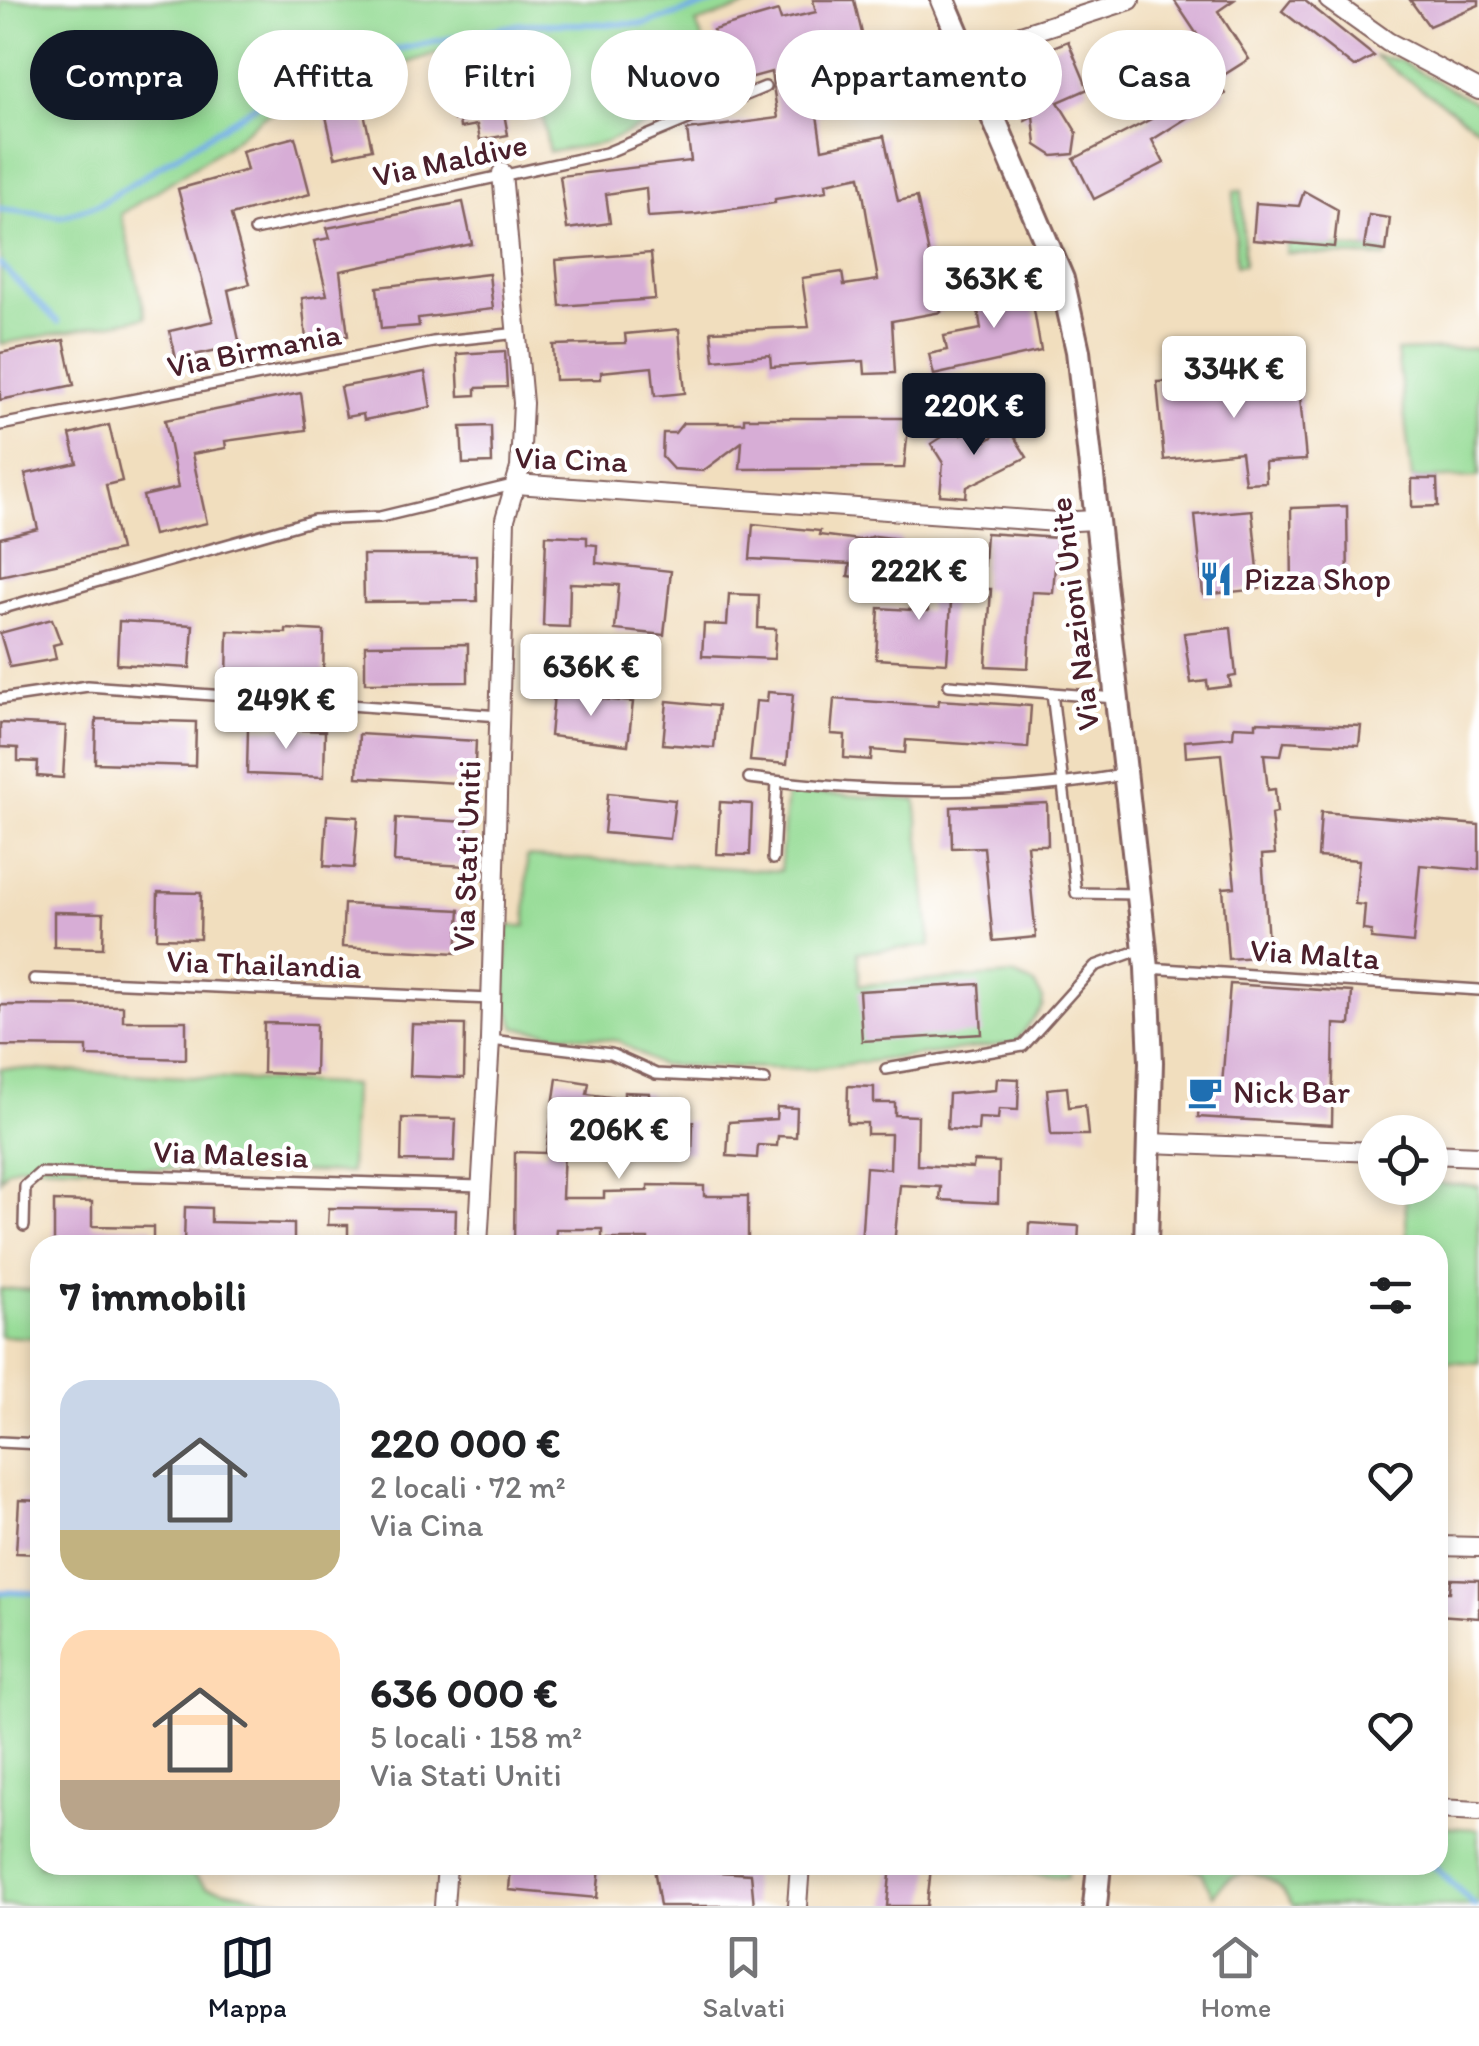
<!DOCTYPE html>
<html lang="it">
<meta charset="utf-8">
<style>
body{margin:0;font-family:Itim,sans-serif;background:#f6f6f6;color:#202124;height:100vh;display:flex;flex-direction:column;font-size:38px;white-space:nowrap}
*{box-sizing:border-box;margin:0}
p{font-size:32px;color:#757577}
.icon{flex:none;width:55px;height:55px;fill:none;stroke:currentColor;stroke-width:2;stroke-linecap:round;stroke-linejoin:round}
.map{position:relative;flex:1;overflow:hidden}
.details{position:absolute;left:30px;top:1235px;width:1418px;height:640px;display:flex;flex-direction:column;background:#fff;border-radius:30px;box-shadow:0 5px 15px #0003}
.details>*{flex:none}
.hud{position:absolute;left:30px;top:30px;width:1420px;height:90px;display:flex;gap:20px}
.controls{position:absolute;left:1358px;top:1115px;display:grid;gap:20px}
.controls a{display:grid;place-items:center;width:90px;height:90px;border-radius:50%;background:#fff;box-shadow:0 5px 15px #0003;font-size:50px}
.price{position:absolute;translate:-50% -85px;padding:0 22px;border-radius:10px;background:#fff;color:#222;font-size:32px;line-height:65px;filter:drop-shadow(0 2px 5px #0008)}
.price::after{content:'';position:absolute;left:50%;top:60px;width:30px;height:22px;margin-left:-15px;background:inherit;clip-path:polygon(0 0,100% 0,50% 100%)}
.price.selected{background:#111827;color:#fff}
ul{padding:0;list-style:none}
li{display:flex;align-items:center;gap:30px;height:250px;padding:0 30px}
li span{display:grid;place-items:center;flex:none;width:280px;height:200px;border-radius:30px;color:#555}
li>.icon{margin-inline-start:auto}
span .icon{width:120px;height:120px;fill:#fffc;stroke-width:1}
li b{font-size:42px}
h2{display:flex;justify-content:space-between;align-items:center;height:120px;padding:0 30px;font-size:42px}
.pill{padding:0 35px;border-radius:45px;background:#fff;box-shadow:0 5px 15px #0003;font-size:35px;line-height:90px}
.pill.selected{background:#111827;color:#fff}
.tab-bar{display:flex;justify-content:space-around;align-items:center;height:140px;border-top:2px solid #e0e0e0;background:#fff;font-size:28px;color:#757577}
.tab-bar a{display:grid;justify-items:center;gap:5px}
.tab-bar .selected{color:#111827}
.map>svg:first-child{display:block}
.green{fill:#96dc96;stroke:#707e60;stroke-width:2.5}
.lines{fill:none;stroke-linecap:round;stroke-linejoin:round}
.stream{stroke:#73afe5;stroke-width:6}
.building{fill:#d7add6}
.lane-casing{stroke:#84625e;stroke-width:14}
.street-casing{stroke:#84625e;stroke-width:22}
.secondary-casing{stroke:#84625e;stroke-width:28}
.lane{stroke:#fff;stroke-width:9}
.street{stroke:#fff;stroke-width:18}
.secondary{stroke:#fff;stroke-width:22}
.labels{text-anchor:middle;stroke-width:9;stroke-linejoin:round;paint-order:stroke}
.street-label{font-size:32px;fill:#4a1f2b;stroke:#fff}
.poi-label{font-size:32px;fill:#4a1f2b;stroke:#fff;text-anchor:start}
</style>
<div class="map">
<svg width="1479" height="1906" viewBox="0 0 1479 1906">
<rect width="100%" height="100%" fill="#fff"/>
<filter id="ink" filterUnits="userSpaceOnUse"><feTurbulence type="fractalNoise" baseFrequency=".01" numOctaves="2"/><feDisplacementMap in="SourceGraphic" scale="20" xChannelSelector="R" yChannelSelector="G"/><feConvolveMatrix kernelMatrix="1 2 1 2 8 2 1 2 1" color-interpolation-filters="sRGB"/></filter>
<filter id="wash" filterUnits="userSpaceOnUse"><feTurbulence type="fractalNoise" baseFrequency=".0048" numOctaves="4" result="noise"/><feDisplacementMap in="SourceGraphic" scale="40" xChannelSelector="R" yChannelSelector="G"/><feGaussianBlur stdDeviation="2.25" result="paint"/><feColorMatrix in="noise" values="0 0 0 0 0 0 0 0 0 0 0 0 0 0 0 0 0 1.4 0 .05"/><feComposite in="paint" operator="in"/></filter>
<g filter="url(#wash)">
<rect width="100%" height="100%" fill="#f1debe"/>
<!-- green -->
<g class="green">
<path d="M 0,0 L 766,0 L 696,23 L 722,92 L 604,143 L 549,152 L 527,36 L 431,55 L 303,98 L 264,116 L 225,147 L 121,214 L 146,317 L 0,344 Z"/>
<path d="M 1374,56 L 1399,60 L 1479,105 L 1479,129 Z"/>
<path d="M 1234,191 L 1242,191 L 1244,265 L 1236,266 Z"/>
<path d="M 1287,243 L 1386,251 L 1386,257 L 1286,253 Z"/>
<path d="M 1479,348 L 1479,477 L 1412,479 L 1397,351 Z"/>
<path d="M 787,791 L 916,800 L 931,946 L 858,952 L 860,985 L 1013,975 L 1034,984 L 1043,999 L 1042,1007 L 1015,1043 L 809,1069 L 659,1065 L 619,1041 L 516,1028 L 505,1000 L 508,926 L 526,926 L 527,856 L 780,871 Z"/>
<path d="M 0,1068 L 353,1085 L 350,1173 L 20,1165 L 7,1170 L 0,1180 Z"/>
<path d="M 1430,1183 L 1479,1186 L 1479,1363 L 1438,1361 L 1438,1245 L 1407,1245 L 1405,1188 L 1430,1188 Z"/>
<path d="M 0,1289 L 40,1290 L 40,1338 L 0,1336 Z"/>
<path d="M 0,1592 L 40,1593 L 40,1865 L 182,1865 L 207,1887 L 311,1906 L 0,1906 Z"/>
<path d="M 1438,1827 L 1479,1829 L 1479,1906 L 1293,1906 C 1274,1871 1238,1859 1213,1896 L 1202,1872 L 1183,1865 L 1438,1865 Z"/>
<path d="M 940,1865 L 1068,1865 L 1067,1878 Z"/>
</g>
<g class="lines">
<!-- stream -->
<g class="stream">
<path d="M 0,209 L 62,216 L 100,204 L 285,87 L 389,51 L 522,24 L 645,24 L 723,0"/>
<path d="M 0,264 L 58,322"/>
<path d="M 0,1592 L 40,1593"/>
<path d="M 1433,1865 L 1475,1906"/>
</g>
</g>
<g id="blocks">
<!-- building -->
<g class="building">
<path d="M 813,0 L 854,0 L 878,100 L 817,115 L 822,149 L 884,136 L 898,201 L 917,197 L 941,312 L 892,321 L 895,373 L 865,374 L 864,361 L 771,367 L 770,355 L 714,360 L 711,331 L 809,327 L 802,278 L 842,272 L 844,285 L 878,280 L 860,176 L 826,183 L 827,191 L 775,199 L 775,203 L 697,214 L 648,217 L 646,188 L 606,194 L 610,223 L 567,229 L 560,176 L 691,161 L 687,130 L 778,118 L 771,72 L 731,83 L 713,30 L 778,11 L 781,20 L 816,12 Z"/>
<path d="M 1174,0 L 1234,0 L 1218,11 L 1249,59 L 1216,80 L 1225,94 L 1152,140 L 1164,163 L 1094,199 L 1074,159 L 1151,119 L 1133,89 L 1163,70 L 1172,84 L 1200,66 L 1194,56 L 1206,48 Z"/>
<path d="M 1291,0 L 1304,0 L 1374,56 L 1354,67 L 1282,11 Z"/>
<path d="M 1410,0 L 1479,0 L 1479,5 L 1429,26 Z"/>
<path d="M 1068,41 L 1088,89 L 1058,102 L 1077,133 L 1074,154 L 1053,156 L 1036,145 L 1033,116 L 1025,120 L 996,56 L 1040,42 L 1043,51 Z"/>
<path d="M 492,86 L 497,109 L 503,108 L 508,135 L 480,140 L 477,125 L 460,128 L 459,119 L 454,120 L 450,93 Z"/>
<path d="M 361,99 L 372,149 L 335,157 L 324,107 Z"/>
<path d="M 295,137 L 310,194 L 231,215 L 250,284 L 228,290 L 240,345 L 176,359 L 170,331 L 213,321 L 178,189 L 247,170 L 242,151 Z"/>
<path d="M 1304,191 L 1338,210 L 1334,247 L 1253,240 L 1256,203 L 1299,206 Z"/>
<path d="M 463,202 L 472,244 L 340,271 L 348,336 L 306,340 L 302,298 L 327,295 L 314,241 L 330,238 L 327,228 Z"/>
<path d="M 1369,215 L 1390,218 L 1386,251 L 1364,248 Z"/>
<path d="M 651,253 L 655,299 L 560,306 L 556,260 Z"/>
<path d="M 489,274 L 493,309 L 418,318 L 419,326 L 381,329 L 377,287 Z"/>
<path d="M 1029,280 L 1041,351 L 934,375 L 929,354 L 947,350 L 944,336 L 981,329 L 975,291 Z"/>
<path d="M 679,329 L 685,393 L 655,396 L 652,367 L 601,372 L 601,379 L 555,380 L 553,345 L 626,343 L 625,334 Z"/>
<path d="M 64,340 L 74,385 L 0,400 L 0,353 Z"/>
<path d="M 505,351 L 507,387 L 476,388 L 476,395 L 459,396 L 457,354 Z"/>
<path d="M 425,372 L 431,407 L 364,420 L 363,414 L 346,417 L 340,387 Z"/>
<path d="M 1298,376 L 1306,460 L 1265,462 L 1266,482 L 1245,483 L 1241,452 L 1164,460 L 1157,382 Z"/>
<path d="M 301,393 L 306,430 L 225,441 L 226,448 L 192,454 L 207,523 L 153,535 L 143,496 L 178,488 L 165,420 Z"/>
<path d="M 744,418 L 909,418 L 904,468 L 740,469 L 742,442 L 703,471 L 673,469 L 662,457 L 663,433 L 675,433 L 683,423 L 744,423 Z"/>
<path d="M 109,425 L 122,481 L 106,485 L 120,550 L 0,576 L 0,538 L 38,529 L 25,474 L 77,463 L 70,435 Z"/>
<path d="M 491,426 L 492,463 L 463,464 L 461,427 Z"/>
<path d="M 974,427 L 984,442 L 1008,427 L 1027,457 L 967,487 L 966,497 L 940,495 L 943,463 L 931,444 L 956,428 L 961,435 Z"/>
<path d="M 1412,479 L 1437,479 L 1438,506 L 1412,507 Z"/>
<path d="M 1347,506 L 1348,589 L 1292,590 L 1291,508 Z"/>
<path d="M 1252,510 L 1260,589 L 1203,595 L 1195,515 Z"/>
<path d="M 753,524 L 820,531 L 819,535 L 859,540 L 875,536 L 901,539 L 898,573 L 879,575 L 878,580 L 848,576 L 850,564 L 750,559 Z"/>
<path d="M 986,533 L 1057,538 L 1053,593 L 1032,592 L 1028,668 L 986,666 L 991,589 L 982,589 Z"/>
<path d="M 546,535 L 587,537 L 587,544 L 597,545 L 596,563 L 671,571 L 664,635 L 615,630 L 619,585 L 570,583 L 569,627 L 543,626 Z"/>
<path d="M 363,555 L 476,555 L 477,601 L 364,602 Z"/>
<path d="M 906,571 L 953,571 L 947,663 L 876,659 L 879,608 L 928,611 L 927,585 L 906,584 Z"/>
<path d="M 729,594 L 759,595 L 758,628 L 776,629 L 774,659 L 702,656 L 704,624 L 727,625 Z"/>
<path d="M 52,619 L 61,643 L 53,645 L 56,659 L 10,667 L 0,633 Z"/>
<path d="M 119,621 L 193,625 L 190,668 L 117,664 Z"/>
<path d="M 1231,628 L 1236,676 L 1229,677 L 1231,686 L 1208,689 L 1207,681 L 1191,683 L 1184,633 Z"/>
<path d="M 286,629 L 324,631 L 323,686 L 227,680 L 228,631 L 286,633 Z"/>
<path d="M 468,644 L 468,682 L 365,683 L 365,645 Z"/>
<path d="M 768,692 L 793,694 L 787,764 L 750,761 L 756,701 L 767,702 Z"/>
<path d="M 554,694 L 633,702 L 628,745 L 550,736 Z"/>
<path d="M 834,699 L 938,706 L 939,700 L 1031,706 L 1028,748 L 906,740 L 905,753 L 872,750 L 871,760 L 844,758 L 845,735 L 831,734 Z"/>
<path d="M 667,701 L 718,706 L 714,748 L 663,744 Z"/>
<path d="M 96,719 L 196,722 L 195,766 L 95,763 Z"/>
<path d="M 1256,722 L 1361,726 L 1359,745 L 1284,741 L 1281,755 L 1264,754 L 1268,790 L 1275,789 L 1277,813 L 1271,814 L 1275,854 L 1262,855 L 1269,956 L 1228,959 L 1223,888 L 1235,887 L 1221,754 L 1186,757 L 1185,741 L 1233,737 L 1234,726 L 1256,727 Z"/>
<path d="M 0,723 L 66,726 L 63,778 L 37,776 L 38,762 L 18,761 L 18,748 L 0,747 Z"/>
<path d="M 248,728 L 325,731 L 324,777 L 247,774 Z"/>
<path d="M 359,734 L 476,741 L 474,784 L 357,777 Z"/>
<path d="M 608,793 L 675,800 L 670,839 L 604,833 Z"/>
<path d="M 720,802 L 752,804 L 750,855 L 717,854 Z"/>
<path d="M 1047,803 L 1048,845 L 1027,845 L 1036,937 L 993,941 L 984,847 L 952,848 L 951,807 Z"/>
<path d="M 1321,812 L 1479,825 L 1479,870 L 1420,865 L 1413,943 L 1371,939 L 1372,931 L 1363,930 L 1365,905 L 1355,904 L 1359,860 L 1318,857 Z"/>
<path d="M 327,815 L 358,817 L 354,868 L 324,866 Z"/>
<path d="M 396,818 L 468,822 L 466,866 L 394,862 Z"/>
<path d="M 158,892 L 201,893 L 200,939 L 157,938 Z"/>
<path d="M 344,904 L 460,910 L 457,953 L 342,947 Z"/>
<path d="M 54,912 L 104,913 L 103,948 L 54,947 Z"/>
<path d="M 979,984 L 982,1034 L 862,1041 L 859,991 Z"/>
<path d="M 1230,984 L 1352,992 L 1350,1025 L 1334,1024 L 1332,1125 L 1198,1117 L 1200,1084 L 1222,1085 Z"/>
<path d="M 0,1005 L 123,1006 L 123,1021 L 186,1021 L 186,1059 L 87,1056 L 87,1047 L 0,1046 Z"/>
<path d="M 264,1023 L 316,1024 L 315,1075 L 263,1073 Z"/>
<path d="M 412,1024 L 465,1025 L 464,1078 L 410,1076 Z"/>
<path d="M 557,1078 L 589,1083 L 587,1094 L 624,1099 L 624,1092 L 649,1093 L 649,1108 L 670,1109 L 670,1121 L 693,1122 L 692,1152 L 666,1152 L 667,1140 L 643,1139 L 643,1128 L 594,1131 L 565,1126 L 562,1198 L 604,1198 L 604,1192 L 648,1191 L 648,1185 L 704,1186 L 704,1196 L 748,1196 L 748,1245 L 648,1245 L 648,1239 L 602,1239 L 602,1229 L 556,1229 L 555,1245 L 514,1245 L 515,1152 L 546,1153 Z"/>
<path d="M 997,1078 L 1019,1079 L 1018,1110 L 999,1109 L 998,1119 L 979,1118 L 978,1131 L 947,1129 L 949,1094 L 996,1090 Z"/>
<path d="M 848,1086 L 874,1087 L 874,1103 L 895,1103 L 895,1115 L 918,1116 L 917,1165 L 973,1168 L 974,1161 L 999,1162 L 998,1203 L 940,1200 L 941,1187 L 900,1185 L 894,1245 L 861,1245 L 866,1167 L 890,1169 L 891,1134 L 867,1134 L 867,1123 L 847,1123 Z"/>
<path d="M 1067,1087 L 1069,1107 L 1085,1105 L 1088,1135 L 1051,1135 L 1047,1089 Z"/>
<path d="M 777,1107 L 797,1108 L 796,1137 L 778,1136 L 777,1146 L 758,1145 L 757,1158 L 727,1156 L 729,1122 L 776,1119 Z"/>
<path d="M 402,1118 L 456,1119 L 454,1162 L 401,1161 Z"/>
<path d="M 54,1201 L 92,1202 L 92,1226 L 153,1227 L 153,1245 L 54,1245 Z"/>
<path d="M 185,1207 L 211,1208 L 211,1222 L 294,1224 L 294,1245 L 184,1245 Z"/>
<path d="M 329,1208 L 456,1210 L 455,1245 L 348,1245 L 348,1225 L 328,1225 Z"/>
<path d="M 1029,1223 L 1079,1226 L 1078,1245 L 1028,1245 Z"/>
<path d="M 19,1500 L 40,1501 L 40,1554 L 16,1553 Z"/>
<path d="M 1451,1579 L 1479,1580 L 1479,1618 L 1438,1615 L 1438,1592 L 1450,1592 Z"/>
<path d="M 511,1865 L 600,1865 L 597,1898 L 509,1890 Z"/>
<path d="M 891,1865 L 931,1867 L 927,1906 L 887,1906 Z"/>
<path d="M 654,1868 L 751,1874 L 754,1906 L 660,1906 Z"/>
</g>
</g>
</g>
<g filter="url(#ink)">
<use href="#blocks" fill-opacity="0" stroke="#84625e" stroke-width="2.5"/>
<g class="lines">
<!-- lane casing -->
<g class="lane-casing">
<g id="lane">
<path d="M 255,230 L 606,153 L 765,87"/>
<path d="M 0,425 L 433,342 L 519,333"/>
<path d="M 0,609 L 314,520 L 380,517 L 513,485"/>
<path d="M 949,685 L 1115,698"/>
<path d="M 1052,693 L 1076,893 L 1136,894"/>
<path d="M 0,699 L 88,686 L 500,716"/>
<path d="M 749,778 C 877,794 996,797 1123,775"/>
<path d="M 773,859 L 777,782"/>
<path d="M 1148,968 L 1479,990"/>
<path d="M 34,979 L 491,999"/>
<path d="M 490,1040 L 611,1054 L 656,1074 L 765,1080"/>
<path d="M 886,1069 L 1023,1046 L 1095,966 L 1142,949"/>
<path d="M 24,1226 L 25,1186 L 40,1173 L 481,1186"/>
<path d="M 0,1442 L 40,1444"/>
</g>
</g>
<!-- street casing -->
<g class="street-casing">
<g id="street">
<path d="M 1329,0 L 1388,42 L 1479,90"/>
<path d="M 965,53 L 1130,0"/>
<path d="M 516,484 L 1057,522 L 1095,520"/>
<path d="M 1150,1143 L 1375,1152"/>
<path d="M 1430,1154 L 1479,1156"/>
<path d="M 478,1245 L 490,1040 L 505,519 L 520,468 L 523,403 L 502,173"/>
<path d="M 1438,1546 L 1479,1547"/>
<path d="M 1438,1809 L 1479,1811"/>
<path d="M 444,1906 L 447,1865"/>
<path d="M 797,1906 L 800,1865"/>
</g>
</g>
<!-- secondary casing -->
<g class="secondary-casing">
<g id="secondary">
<path d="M 943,0 L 1062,279 L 1078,351 L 1147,968 L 1151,1062 L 1146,1245"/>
<path d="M 1095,1906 L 1099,1865"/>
</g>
</g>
<!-- lane -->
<use href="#lane" class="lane"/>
<!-- street -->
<use href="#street" class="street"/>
<!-- secondary -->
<use href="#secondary" class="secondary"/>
</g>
</g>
<!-- icons -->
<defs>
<g id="restaurant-bare" transform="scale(2.7)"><path d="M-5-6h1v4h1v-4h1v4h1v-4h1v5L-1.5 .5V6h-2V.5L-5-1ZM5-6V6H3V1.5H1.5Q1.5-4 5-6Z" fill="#1f6fb2" stroke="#fff" stroke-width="2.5" paint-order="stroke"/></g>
<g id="cafe-bare" transform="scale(2.7)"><path d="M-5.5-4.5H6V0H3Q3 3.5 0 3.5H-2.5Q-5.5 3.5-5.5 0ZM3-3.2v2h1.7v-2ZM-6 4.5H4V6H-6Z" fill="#1f6fb2" stroke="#fff" stroke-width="2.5" paint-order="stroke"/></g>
</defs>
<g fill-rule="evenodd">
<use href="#restaurant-bare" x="1216" y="579"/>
<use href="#cafe-bare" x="1205" y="1092"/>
</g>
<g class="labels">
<!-- street labels -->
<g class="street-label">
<text transform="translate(450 160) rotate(-12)" y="11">Via Maldive</text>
<text transform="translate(254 350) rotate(-11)" y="11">Via Birmania</text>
<text transform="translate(571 459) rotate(2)" y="11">Via Cina</text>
<text transform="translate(1074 614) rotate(-97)" y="11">Via Nazioni Unite</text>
<text transform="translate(466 856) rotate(-88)" y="11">Via Stati Uniti</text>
<text transform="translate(1315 954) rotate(4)" y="11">Via Malta</text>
<text transform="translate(264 964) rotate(2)" y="11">Via Thailandia</text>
<text transform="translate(231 1154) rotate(2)" y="11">Via Malesia</text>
</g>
<!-- poi labels -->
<g class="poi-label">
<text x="1244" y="590">Pizza Shop</text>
<text x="1233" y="1103">Nick Bar</text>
</g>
</g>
</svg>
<div class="controls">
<a><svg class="icon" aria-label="locate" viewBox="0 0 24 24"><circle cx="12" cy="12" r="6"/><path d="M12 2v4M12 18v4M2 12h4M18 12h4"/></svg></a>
</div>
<b class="price" style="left:994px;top:331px">363K €</b>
<b class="price" style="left:1234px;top:421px">334K €</b>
<b class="price selected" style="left:974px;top:458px">220K €</b>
<b class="price" style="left:919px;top:623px">222K €</b>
<b class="price" style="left:591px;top:719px">636K €</b>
<b class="price" style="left:286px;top:752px">249K €</b>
<b class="price" style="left:619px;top:1182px">206K €</b>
<div class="hud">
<a class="pill selected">Compra</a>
<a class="pill">Affitta</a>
<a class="pill">Filtri</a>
<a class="pill">Nuovo</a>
<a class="pill">Appartamento</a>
<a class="pill">Casa</a>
</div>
<section class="details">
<h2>7 immobili<svg class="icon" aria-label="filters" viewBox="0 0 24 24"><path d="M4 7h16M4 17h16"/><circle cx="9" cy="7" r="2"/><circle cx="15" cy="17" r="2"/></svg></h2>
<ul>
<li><span style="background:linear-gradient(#c9d6e8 75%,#c2b280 0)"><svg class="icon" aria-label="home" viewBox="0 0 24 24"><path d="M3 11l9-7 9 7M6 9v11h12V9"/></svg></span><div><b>220 000 €</b><p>2 locali · 72 m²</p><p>Via Cina</p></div><svg class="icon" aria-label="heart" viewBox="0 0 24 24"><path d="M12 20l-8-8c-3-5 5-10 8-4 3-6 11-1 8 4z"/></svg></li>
<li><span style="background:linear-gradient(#ffd9b3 75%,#b9a48a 0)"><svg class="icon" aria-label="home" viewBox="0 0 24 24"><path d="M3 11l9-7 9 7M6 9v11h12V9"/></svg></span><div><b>636 000 €</b><p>5 locali · 158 m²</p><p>Via Stati Uniti</p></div><svg class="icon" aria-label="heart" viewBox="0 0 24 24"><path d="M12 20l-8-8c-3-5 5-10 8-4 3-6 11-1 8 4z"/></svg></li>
</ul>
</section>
</div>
<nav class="tab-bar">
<a class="selected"><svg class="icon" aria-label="map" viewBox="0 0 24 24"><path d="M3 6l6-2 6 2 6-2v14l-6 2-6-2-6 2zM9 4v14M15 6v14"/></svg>Mappa</a>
<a><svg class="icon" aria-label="saved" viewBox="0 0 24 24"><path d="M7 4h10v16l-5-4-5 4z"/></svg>Salvati</a>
<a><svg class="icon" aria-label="home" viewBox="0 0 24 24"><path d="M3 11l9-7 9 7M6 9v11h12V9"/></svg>Home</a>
</nav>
